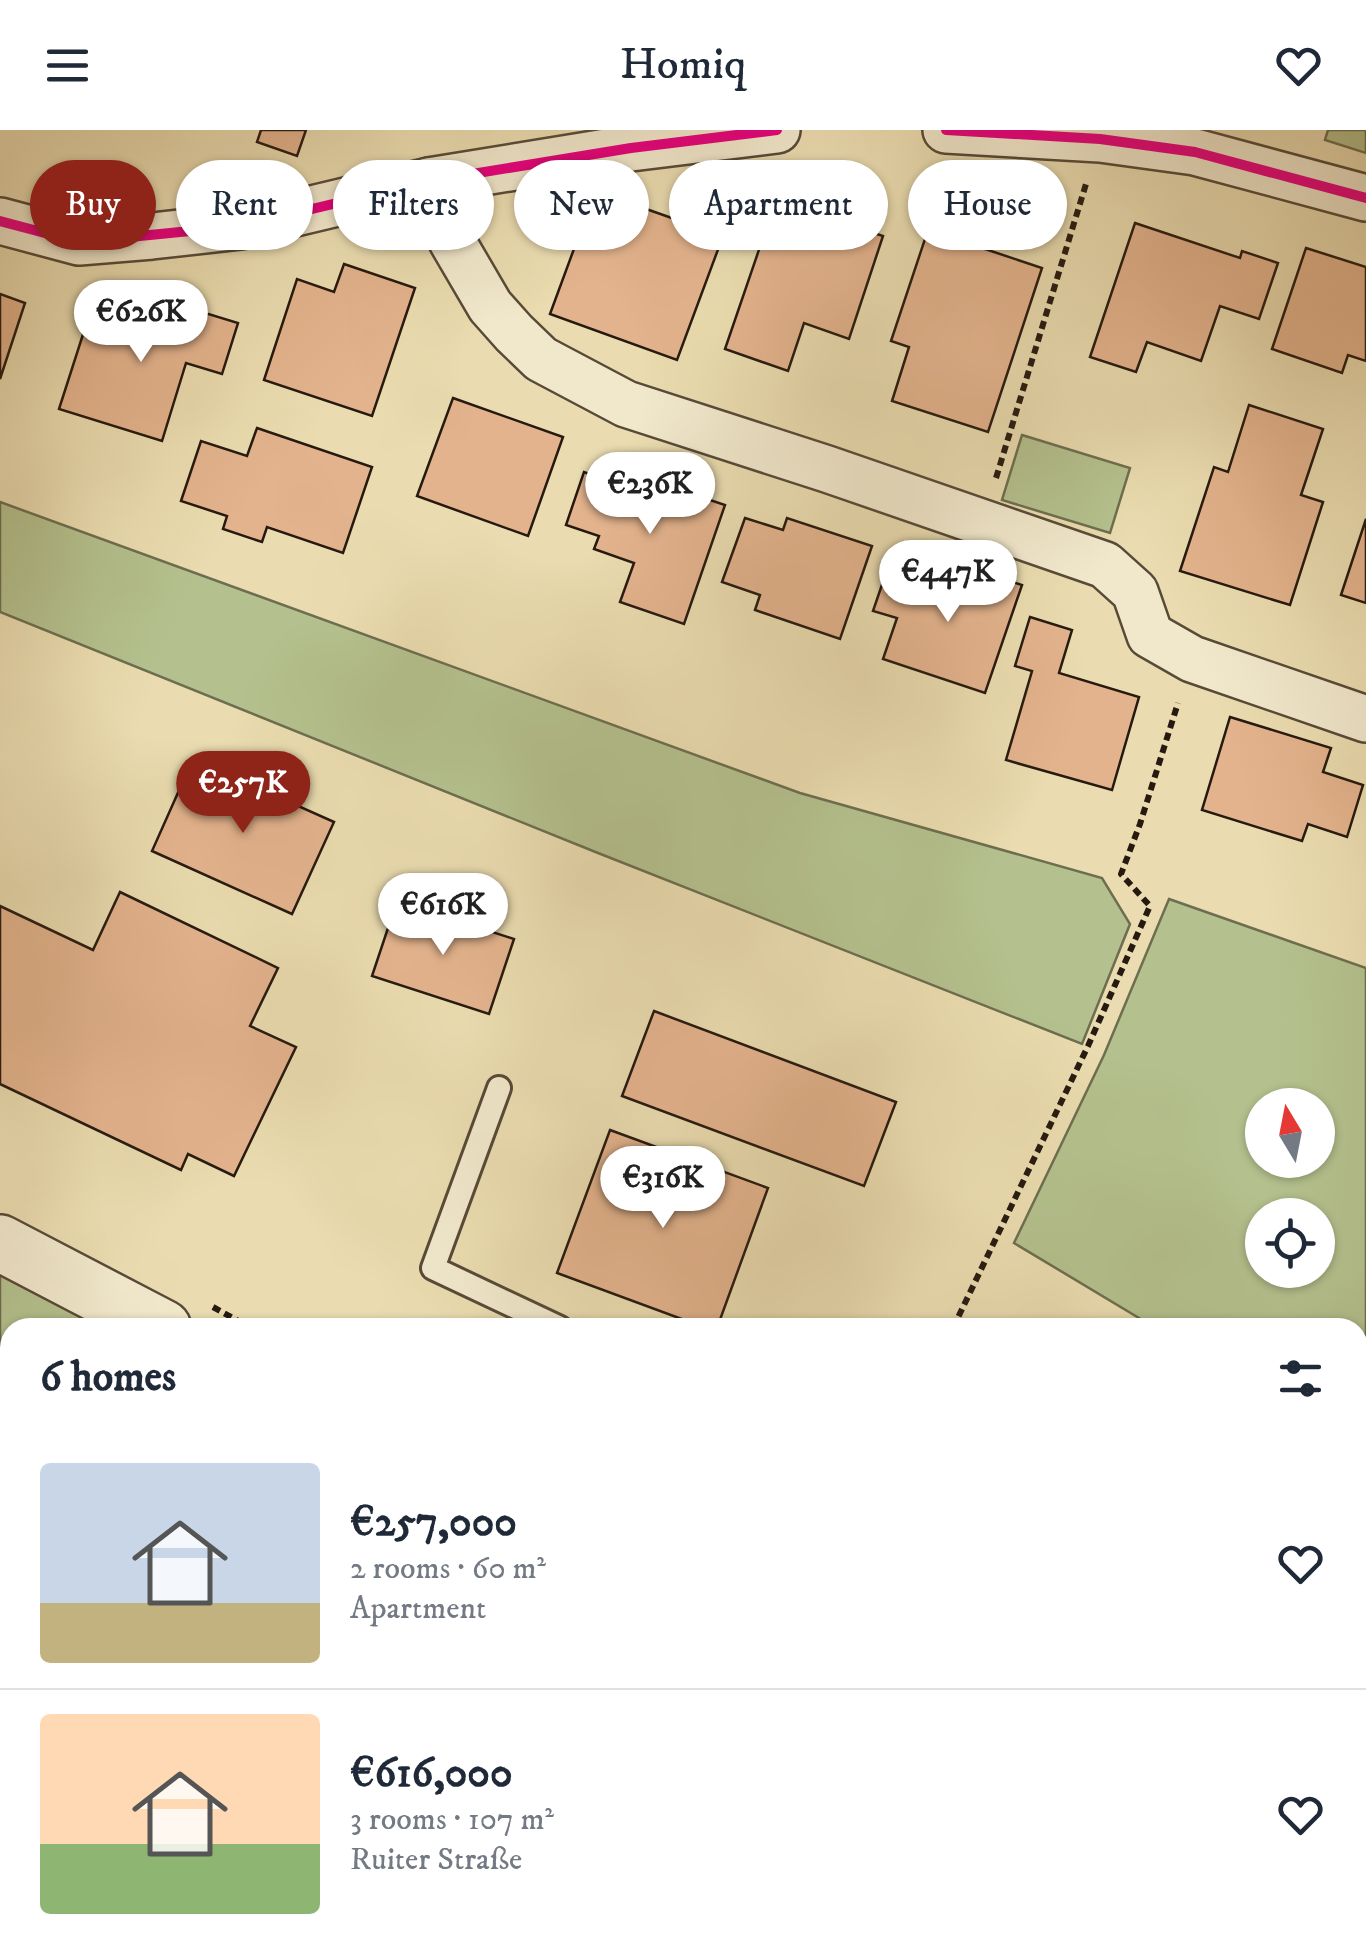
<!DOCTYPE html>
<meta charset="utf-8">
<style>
body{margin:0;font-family:"IM FELL DW Pica",serif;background:#f2f2f3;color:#1f2937;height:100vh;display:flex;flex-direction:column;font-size:38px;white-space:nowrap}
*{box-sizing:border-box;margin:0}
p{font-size:32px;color:#747a83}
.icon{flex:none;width:55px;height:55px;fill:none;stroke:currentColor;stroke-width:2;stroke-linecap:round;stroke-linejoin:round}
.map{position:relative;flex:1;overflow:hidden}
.side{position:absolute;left:0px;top:1188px;width:1368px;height:642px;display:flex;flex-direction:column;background:#fff;border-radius:30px 30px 0 0;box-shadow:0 2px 8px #0004}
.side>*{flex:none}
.guide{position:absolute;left:30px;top:30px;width:1308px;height:90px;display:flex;gap:20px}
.needle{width:65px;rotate:350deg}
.tools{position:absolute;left:1245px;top:958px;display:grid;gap:20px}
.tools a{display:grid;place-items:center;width:90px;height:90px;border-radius:50%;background:#fff;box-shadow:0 2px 8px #0004;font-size:50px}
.price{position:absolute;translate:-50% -85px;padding:0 22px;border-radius:35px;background:#fff;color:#222;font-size:32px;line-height:65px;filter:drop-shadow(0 2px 5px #0008)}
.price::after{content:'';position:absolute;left:50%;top:60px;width:30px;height:22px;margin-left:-15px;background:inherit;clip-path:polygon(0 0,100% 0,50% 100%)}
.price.selected{background:#8f2418;color:#fff}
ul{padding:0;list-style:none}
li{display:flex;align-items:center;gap:30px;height:250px;padding:0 40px}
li+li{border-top:2px solid #e0e1e3}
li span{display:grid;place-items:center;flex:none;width:280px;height:200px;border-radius:10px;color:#555}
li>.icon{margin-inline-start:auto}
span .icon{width:120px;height:120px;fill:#fffc;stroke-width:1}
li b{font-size:42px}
h2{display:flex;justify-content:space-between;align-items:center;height:120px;padding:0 40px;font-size:42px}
.pill{padding:0 35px;border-radius:45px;background:#fff;box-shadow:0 2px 8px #0004;font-size:35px;line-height:90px}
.pill.selected{background:#8f2418;color:#fff}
header{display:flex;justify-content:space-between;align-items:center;height:130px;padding:0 40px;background:#fff;font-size:45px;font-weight:600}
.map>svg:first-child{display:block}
.green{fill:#b4c18e;stroke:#6d6e4f;stroke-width:2.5;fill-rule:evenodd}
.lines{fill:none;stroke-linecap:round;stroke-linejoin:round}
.stream{stroke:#6e7974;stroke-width:15}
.building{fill:#e3b38d;stroke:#261a10;stroke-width:2.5}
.service-casing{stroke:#574a38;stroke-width:28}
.minor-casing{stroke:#574a38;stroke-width:50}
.tertiary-casing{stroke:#574a38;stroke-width:60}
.path{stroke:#261a10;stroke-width:6;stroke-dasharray:8 5;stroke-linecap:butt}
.service{stroke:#f1e8cc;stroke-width:22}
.minor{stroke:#f1e8cc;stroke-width:45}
.tertiary{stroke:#f1e8cc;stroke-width:55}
.bus-1-casing{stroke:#f1e8cc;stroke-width:18}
.bus-1{stroke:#e5007d;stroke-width:10}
</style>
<header><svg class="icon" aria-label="menu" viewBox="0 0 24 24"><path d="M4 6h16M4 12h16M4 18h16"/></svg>Homiq<svg class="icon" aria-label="heart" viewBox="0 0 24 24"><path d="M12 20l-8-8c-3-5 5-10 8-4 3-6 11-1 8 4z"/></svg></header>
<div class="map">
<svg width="1366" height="1828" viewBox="0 0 1366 1828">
<rect width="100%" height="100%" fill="#eadcb0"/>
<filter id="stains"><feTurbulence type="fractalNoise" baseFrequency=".002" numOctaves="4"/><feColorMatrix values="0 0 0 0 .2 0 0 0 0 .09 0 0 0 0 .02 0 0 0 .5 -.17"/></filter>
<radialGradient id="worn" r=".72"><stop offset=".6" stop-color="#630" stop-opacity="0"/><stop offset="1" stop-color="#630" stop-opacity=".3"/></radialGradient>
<!-- green -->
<g class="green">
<path d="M 1328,0 L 1366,0 L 1366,23 L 1325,10 Z"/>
<path d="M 1022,305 L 1130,338 L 1110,403 L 1002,370 Z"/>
<path d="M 0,372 L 800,663 L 1102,748 L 1130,794 L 1082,914 L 598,723 L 0,482 Z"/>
<path d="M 1169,769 L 1366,838 L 1366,1324 L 1358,1319 L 1358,1198 L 1154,1197 L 1014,1113 L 1104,925 ZM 1262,975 L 1318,975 L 1318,1030 L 1262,1030 ZM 1262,1085 L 1318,1085 L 1318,1140 L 1262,1140 Z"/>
<path d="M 0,1134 L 129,1197 L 10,1198 L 10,1820 L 1285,1820 L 1298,1828 L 0,1828 Z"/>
</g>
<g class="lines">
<!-- stream -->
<g class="stream">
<path d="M 0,1664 L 10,1671"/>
<path d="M 62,1820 L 65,1828"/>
</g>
</g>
<!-- building -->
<g class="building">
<path d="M 261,0 L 306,0 L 297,26 L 257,12 Z"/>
<path d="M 776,70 L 883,106 L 849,209 L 804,193 L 788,241 L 725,219 Z"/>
<path d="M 632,74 L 723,106 L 677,230 L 550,184 L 585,89 L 621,102 Z"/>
<path d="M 1135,93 L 1240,128 L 1242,121 L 1278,133 L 1259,189 L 1220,176 L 1201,231 L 1147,212 L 1136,242 L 1090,227 Z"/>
<path d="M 928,100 L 1042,138 L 988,302 L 892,271 L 909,217 L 891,211 Z"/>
<path d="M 1306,118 L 1366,137 L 1366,231 L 1348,225 L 1342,243 L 1272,219 Z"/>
<path d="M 344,134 L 415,158 L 372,286 L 264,250 L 297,149 L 334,162 Z"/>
<path d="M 0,164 L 25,173 L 0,249 Z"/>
<path d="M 95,167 L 184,194 L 189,178 L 238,193 L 222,244 L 186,233 L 162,311 L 59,279 Z"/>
<path d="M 453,268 L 563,307 L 528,406 L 417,366 Z"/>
<path d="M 1249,275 L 1323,299 L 1301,365 L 1323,372 L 1290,475 L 1180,441 L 1214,337 L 1228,342 Z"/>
<path d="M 257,298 L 372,337 L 343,423 L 267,397 L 262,412 L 223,399 L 227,386 L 181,371 L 201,311 L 247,326 Z"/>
<path d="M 621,340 L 725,375 L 684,494 L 620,472 L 634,433 L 594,419 L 599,406 L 566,395 L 584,342 L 616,353 Z"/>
<path d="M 745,388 L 783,400 L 787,388 L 872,416 L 840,509 L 755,480 L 760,465 L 722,452 Z"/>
<path d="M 1366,389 L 1366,473 L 1341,465 Z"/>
<path d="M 888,437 L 960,461 L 968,438 L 1022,455 L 985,563 L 883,529 L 897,488 L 873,481 Z"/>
<path d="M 1030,487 L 1072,500 L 1059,543 L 1139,567 L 1112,660 L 1006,630 L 1032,541 L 1015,536 Z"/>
<path d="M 1230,587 L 1331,618 L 1323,642 L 1363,655 L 1347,707 L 1308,694 L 1302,711 L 1202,680 Z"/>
<path d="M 193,629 L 334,692 L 292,784 L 152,721 Z"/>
<path d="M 120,762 L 278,838 L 250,896 L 296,917 L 234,1046 L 188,1024 L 181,1040 L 0,954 L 0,776 L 93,820 Z"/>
<path d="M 397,771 L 514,809 L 489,884 L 372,846 Z"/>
<path d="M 654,881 L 896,972 L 864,1056 L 622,966 Z"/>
<path d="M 610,1000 L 768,1058 L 717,1198 L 706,1198 L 557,1143 Z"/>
</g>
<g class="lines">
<!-- service casing -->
<g class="service-casing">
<path id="service" d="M 499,958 L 433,1138 L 560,1198"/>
</g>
<!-- minor casing -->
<g class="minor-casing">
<g id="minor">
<path d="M 946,0 L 1100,9 L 1195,22 L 1366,68"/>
<path d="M 429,51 L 452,111 L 490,176 L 514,203 L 541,229 L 626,274 L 827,339 L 1105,435 L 1135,462 L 1150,505 L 1192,529 L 1366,589"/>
<path d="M 0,91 L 79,112 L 152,106 L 241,96 L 429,51 L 631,18 L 777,0"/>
</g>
</g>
<!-- tertiary casing -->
<g class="tertiary-casing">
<g id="tertiary">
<path d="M 0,1113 L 163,1198"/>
<path d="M 1285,1820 L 1298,1828"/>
</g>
</g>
<!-- path -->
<g class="path">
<path d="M 996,348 L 1086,54"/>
<path d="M 213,1177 L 251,1198"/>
<path d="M 953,1198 L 1088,916 L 1150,776 L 1121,744 L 1140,694 L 1178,573"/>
<path d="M 1358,1810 L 1366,1815"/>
</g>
<!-- service -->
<use href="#service" class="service"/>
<!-- minor -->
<use href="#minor" class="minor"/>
<!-- tertiary -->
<use href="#tertiary" class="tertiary"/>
<!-- bus-1 casing -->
<g class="bus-1-casing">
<g id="bus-1">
<path d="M 946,0 L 1100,9 L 1195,22 L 1366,68"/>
<path d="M 0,91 L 79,112 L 241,96 L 429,51 L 631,18 L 777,0"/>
</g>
</g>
<!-- bus-1 -->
<use href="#bus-1" class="bus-1"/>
</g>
<rect width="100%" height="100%" filter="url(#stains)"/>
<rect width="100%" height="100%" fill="url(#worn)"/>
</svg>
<div class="tools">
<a><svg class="needle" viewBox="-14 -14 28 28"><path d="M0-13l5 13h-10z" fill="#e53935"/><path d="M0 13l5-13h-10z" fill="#747a83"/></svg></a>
<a><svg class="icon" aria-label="locate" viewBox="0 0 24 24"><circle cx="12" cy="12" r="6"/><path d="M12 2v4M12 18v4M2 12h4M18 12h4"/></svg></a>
</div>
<b class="price" style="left:141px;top:235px">€626K</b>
<b class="price" style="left:650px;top:407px">€236K</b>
<b class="price" style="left:948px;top:495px">€447K</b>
<b class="price selected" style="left:243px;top:706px">€257K</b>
<b class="price" style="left:443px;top:828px">€616K</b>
<b class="price" style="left:663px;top:1101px">€316K</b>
<div class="guide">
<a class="pill selected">Buy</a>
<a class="pill">Rent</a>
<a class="pill">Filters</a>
<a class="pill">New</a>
<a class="pill">Apartment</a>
<a class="pill">House</a>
</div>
<section class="side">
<h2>6 homes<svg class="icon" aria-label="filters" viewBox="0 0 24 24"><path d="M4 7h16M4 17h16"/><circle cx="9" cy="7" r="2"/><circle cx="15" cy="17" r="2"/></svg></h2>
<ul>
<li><span style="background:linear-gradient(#c9d6e8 70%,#c2b280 0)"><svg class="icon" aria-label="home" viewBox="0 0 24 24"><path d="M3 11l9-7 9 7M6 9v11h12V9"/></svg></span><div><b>€257,000</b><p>2 rooms · 60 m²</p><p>Apartment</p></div><svg class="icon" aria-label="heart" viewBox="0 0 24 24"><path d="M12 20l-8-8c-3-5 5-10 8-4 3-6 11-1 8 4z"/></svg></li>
<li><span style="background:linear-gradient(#ffd9b3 65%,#8fb573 0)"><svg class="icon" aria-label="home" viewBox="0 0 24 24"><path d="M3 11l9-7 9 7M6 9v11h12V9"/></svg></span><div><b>€616,000</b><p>3 rooms · 107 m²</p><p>Ruiter Straße</p></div><svg class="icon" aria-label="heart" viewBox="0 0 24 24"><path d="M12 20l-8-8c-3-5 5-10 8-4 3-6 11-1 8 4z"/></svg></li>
</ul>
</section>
</div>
